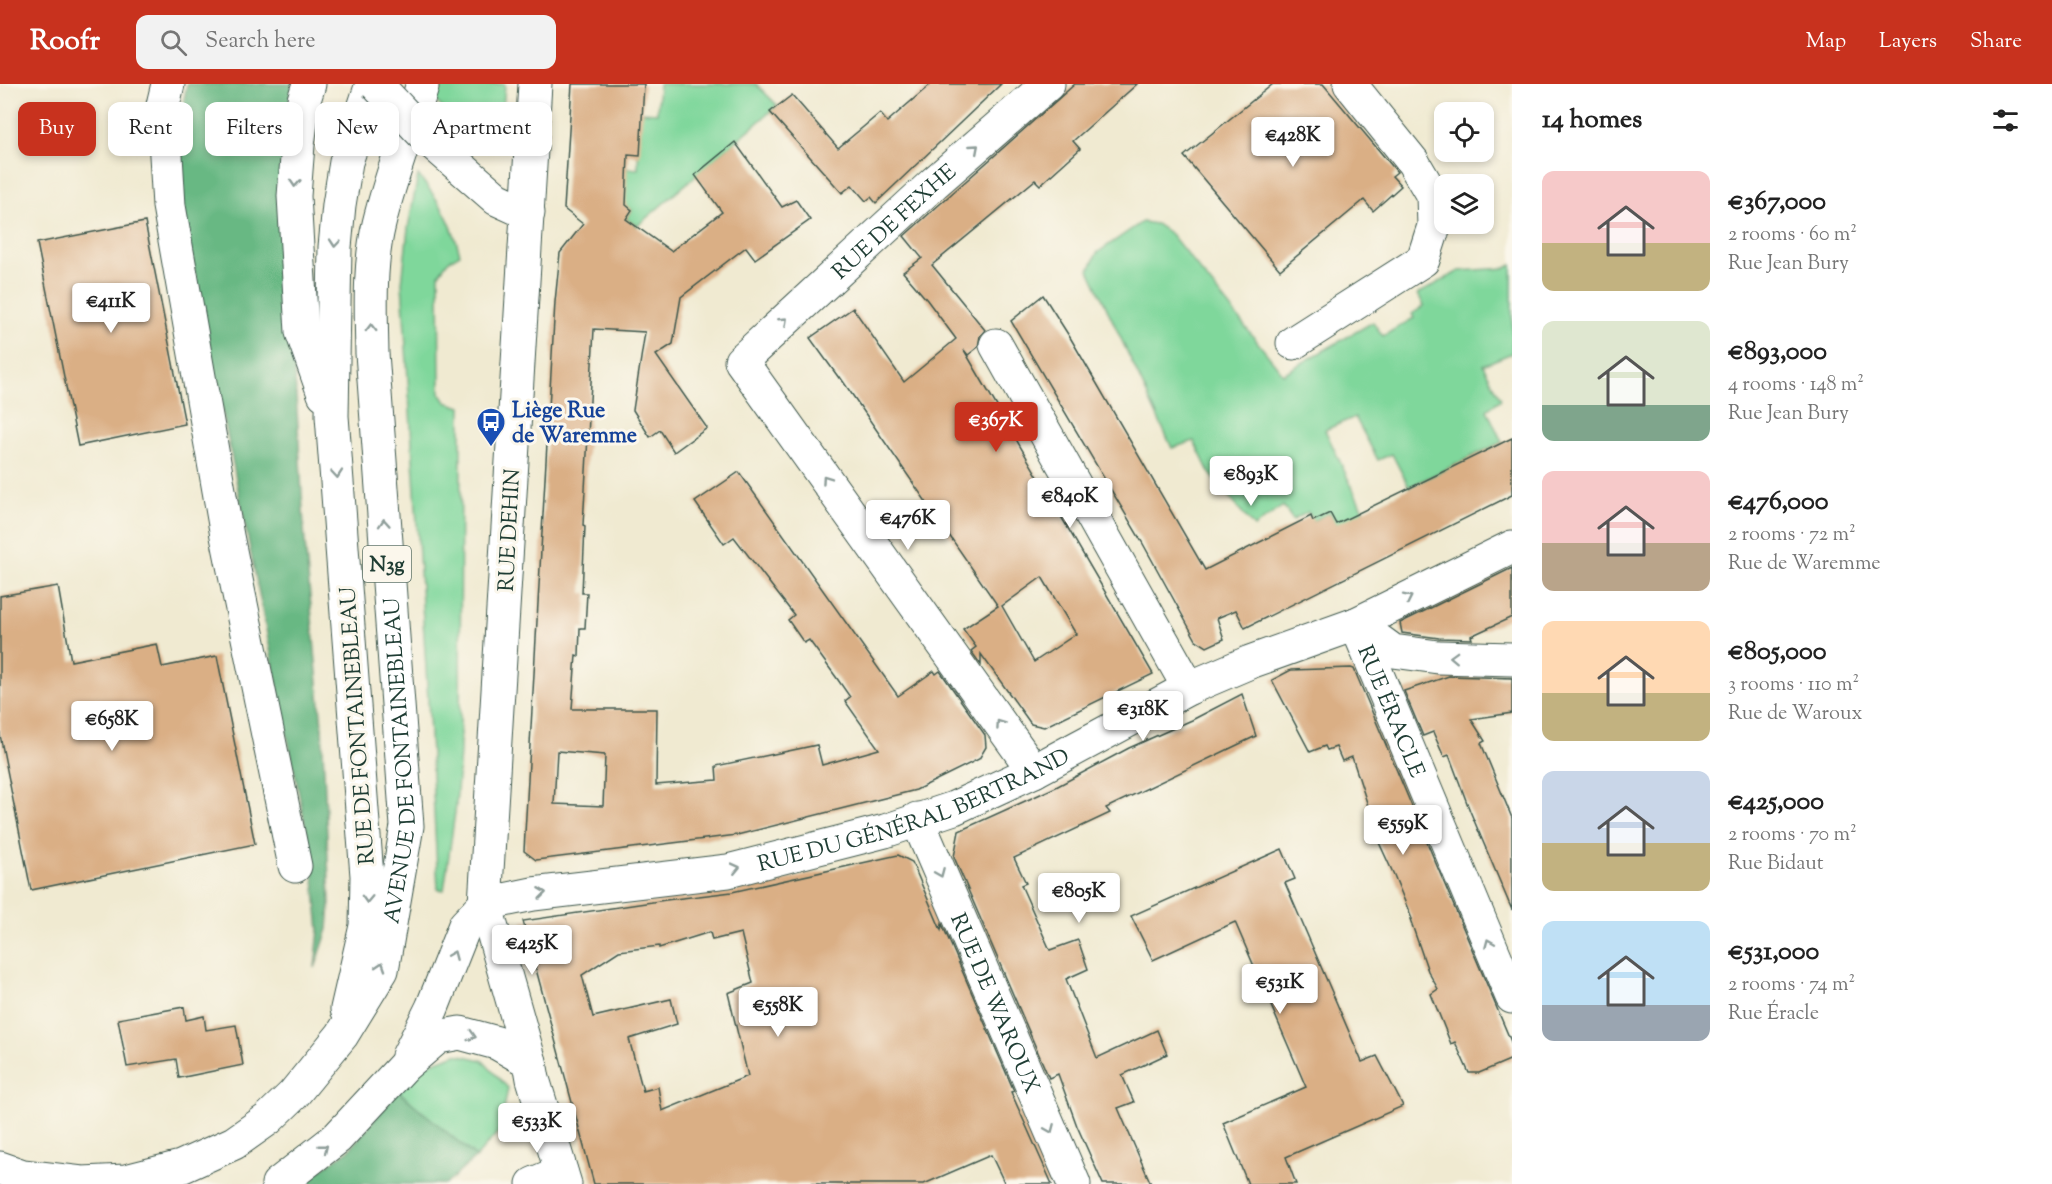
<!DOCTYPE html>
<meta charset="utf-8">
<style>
body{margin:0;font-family:"Sorts Mill Goudy",serif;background:#f2f2f2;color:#222;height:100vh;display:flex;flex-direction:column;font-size:22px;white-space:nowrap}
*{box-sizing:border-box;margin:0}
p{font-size:20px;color:#767676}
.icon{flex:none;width:33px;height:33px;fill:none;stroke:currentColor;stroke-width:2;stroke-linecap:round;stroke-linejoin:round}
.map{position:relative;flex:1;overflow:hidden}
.panel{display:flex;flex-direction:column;background:#fff;width:540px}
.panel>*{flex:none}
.guide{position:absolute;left:18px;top:18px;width:570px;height:54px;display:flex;gap:12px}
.tools{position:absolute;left:1434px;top:18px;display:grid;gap:12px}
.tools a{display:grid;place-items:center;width:60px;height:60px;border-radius:12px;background:#fff;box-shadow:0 3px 9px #0003;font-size:30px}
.price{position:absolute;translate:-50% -51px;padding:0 14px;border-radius:6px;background:#fff;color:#222;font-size:20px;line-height:39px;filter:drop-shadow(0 2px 3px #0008)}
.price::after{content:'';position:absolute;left:50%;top:36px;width:18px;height:14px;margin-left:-9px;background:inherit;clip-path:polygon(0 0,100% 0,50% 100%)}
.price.on{background:#c8321e;color:#fff}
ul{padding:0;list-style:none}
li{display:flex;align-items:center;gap:18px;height:150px;padding:0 30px}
li span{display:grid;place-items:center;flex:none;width:168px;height:120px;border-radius:12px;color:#555}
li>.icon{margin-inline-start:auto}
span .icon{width:72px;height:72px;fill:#fffc;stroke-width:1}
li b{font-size:26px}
h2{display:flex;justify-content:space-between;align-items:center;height:72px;padding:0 30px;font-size:26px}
.tag{padding:0 21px;border-radius:12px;background:#fff;box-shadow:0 3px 9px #0003;font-size:21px;line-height:54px}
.tag.on{background:#c8321e;color:#fff}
header{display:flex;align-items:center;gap:36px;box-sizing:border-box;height:84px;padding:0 30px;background:#c8321e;color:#fff}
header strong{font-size:28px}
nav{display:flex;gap:33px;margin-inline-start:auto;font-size:21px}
.search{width:420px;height:54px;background:#f2f2f2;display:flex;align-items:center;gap:15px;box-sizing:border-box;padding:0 21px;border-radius:12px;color:#767676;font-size:22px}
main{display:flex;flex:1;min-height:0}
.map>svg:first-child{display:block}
.green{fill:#7fd79b;stroke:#4f8a68;stroke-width:1.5}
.forest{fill:#67b883;stroke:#437a5c;stroke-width:1.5}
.building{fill:#daaf85;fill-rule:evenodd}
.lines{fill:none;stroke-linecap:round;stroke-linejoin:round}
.minor-casing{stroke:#3e574c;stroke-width:35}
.major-casing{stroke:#3e574c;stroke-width:35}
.minor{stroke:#fff;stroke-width:33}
.major{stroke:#fff;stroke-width:33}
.minor-bridge-casing{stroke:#3e574c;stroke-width:35;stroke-linecap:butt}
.minor-bridge{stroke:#fff;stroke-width:33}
.oneway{stroke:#8f9e9a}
.labels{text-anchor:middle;stroke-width:6;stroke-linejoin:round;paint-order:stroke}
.shield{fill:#fbf7ec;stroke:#61756b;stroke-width:1.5}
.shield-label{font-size:21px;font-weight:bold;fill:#1f3d34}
.street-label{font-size:22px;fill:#1f3d34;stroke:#fbf7ec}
.transit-label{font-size:22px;font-weight:bold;fill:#164399;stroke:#fbf7ec;text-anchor:start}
</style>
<header>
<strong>Roofr</strong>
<div class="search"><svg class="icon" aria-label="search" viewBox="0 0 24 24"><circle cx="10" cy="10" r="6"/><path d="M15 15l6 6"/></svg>Search here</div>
<nav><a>Map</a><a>Layers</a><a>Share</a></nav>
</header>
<main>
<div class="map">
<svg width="1512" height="1100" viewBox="0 0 1512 1100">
<rect width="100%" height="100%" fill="#fbf7ec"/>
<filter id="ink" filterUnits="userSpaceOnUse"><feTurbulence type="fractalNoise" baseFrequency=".0167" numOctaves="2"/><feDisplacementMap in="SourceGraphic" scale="12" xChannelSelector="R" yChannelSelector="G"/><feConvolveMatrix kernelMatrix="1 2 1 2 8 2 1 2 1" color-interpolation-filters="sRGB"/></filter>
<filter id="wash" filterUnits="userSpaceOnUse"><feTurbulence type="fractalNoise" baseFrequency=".008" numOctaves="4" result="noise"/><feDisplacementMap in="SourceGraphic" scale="24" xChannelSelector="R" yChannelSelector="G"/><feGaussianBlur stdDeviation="1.35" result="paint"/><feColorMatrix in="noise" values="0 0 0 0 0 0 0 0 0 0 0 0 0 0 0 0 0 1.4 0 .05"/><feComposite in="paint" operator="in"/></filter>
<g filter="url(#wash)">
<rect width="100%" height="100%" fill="#f0ead1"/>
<!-- green -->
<g class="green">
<path d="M 419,0 L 505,0 L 502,39 L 493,50 C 482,52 475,52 465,47 Z"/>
<path d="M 659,0 L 756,0 L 777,21 L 770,28 L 637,142 L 626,135 L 632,126 L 611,111 L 627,84 L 638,85 L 639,28 L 657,29 Z"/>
<path d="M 418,91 C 441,119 451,135 460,170 L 448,177 L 439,190 L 440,309 L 446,318 L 461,323 L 460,668 L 456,721 L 444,806 L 438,805 L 429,632 L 402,199 L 408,144 Z"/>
<path d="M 1142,138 L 1156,140 L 1171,150 L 1283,290 L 1373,238 L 1383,252 L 1414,234 L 1412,230 L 1424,222 L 1418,210 L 1459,187 L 1506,184 L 1512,181 L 1512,269 L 1483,281 L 1501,315 L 1487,326 L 1502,358 L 1409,403 L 1392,370 L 1378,376 L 1355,333 L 1325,346 L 1366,433 L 1338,446 L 1330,429 L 1313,437 L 1308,428 L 1293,436 L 1283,422 L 1254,443 L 1209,388 L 1194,357 L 1172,364 L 1089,186 L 1097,169 Z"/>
<path d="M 456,970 L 482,976 L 508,1004 L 500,1046 L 476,1073 L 398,1007 L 426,981 Z"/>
</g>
<!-- forest -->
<g class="forest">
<path d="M 187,0 L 293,0 L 284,39 L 283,95 L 305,459 L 322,642 L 330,819 L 328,845 L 315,884 L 319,846 L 312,775 L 181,120 C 179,79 178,40 187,0 Z"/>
<path d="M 398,1007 L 476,1073 L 446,1100 L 300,1100 L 349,1066 Z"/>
</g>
<g id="blocks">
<!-- building -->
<g class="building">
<path d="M 572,0 L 644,0 L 640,72 L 628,71 L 626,121 L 632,126 L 626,135 L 671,167 L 722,128 L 695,91 L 735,58 L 782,123 L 796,116 L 810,136 L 755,175 L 746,163 L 681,213 L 673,260 L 656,271 L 707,344 L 674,368 L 660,346 L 650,353 L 633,326 L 645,248 L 594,245 L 583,441 L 585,442 L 582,509 L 587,509 L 585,544 L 580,544 L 579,572 L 576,571 L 572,625 L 657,625 L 656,701 L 717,696 L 716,682 L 817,661 L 822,681 L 879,665 L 845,617 L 850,613 L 836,593 L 809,556 L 804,559 L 788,536 L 794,531 L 734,453 L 724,460 L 695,418 L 739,388 L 898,612 L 934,587 L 936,590 L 940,587 L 985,651 L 986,663 L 979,675 L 916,706 L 737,751 L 536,776 L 524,767 L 555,218 L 560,169 L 583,140 L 564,125 ZM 557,667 L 605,671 L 603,722 L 554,720 Z"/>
<path d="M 931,0 L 1001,0 L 876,119 L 871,113 L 866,117 L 852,101 L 842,109 L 770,28 L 792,11 L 838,64 L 880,29 L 887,38 Z"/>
<path d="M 1075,0 L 1137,0 L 1073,57 L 1080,65 L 1040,101 L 1035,96 L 932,181 L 985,246 L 980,252 L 978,263 L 968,271 L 964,266 L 1153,590 L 1044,643 L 1031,640 L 981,570 L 981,581 L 971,567 L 976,563 L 963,545 L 998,522 L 840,293 L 839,294 L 810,254 L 853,224 L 904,298 L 956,255 L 927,216 L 903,188 L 922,174 L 904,152 ZM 1042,493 L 1076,550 L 1034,578 L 1002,522 Z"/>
<path d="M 1273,0 L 1323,0 L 1397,88 L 1392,92 L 1401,102 L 1373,127 L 1364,116 L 1280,186 L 1184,72 Z"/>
<path d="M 145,138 L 185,340 L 78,362 L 37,159 Z"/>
<path d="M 1043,211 L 1071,255 L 1205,486 L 1311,432 L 1313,437 L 1330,429 L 1336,440 L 1512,354 L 1512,411 L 1245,544 L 1236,526 L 1217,534 L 1224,555 L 1207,563 L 1196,556 L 1142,458 L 1011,237 Z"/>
<path d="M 1512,484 L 1512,533 L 1471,552 L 1472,555 L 1439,554 L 1402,549 L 1400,539 Z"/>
<path d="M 58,502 L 71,577 L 157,560 L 162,583 L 217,572 L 255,760 L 31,806 L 0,651 L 0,512 Z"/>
<path d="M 1351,584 L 1354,585 L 1512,960 L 1512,975 L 1479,989 L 1469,989 L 1455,958 L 1451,960 L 1431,910 L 1438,905 L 1428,887 L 1410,835 L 1412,835 L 1394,791 L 1370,739 L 1373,737 L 1352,673 L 1342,677 L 1336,663 L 1327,666 L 1325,662 L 1310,668 L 1272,596 L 1291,586 Z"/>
<path d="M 1449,592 L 1512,594 L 1512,629 L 1471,635 L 1485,657 L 1481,659 L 1512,734 L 1512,826 L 1470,727 L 1449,671 L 1444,673 L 1433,648 L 1423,652 L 1404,607 Z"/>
<path d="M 1242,610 L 1256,652 L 1106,724 L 1110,729 L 1014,774 L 1026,799 L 1021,801 L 1050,866 L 1078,856 L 1088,885 L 1066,895 L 1097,974 L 1157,946 L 1167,970 L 1122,991 L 1134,1018 L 1118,1024 L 1151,1100 L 1103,1100 L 1077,1042 L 1058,990 L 1049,994 L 954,773 L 959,747 L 1056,703 L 1129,664 L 1192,636 Z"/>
<path d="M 1282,765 L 1295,795 L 1285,799 L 1362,978 L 1377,972 L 1403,1022 L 1286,1073 L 1296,1100 L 1248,1100 L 1223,1039 L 1306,1003 L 1235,838 L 1153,876 L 1131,832 Z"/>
<path d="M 898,771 L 912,778 L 941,846 L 942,840 L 1014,1007 L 1011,1008 L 1052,1100 L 1005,1100 L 991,1071 L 924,1100 L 594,1100 L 523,837 L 666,816 L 732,808 ZM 710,848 L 712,856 L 741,849 L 753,899 L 728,909 L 748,992 L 662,1027 L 658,1003 L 643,1007 L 629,955 L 677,940 L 671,915 L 593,933 L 582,891 L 619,867 L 659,862 L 659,864 Z"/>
<path d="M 184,923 L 186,936 L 204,932 L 206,946 L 236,941 L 243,981 L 179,994 L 176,975 L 127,983 L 118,935 Z"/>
</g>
</g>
</g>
<g filter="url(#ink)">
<use href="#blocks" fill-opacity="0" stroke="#3e574c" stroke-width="1.5"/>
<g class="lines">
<!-- minor casing -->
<g class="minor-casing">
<g id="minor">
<path d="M 168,0 L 163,21 L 169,122 L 227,452 L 295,782"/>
<path d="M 535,0 L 485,820 L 530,978 L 533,995 L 565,1100"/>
<path d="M 427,54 L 497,115 L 528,129"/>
<path d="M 1293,259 L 1423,176 L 1434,142 L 1433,112 L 1413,78 L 1350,0"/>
<path d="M 996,261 L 1189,604"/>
<path id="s1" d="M 1356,540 L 1512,913"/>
<path d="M 1356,540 L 1393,567 L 1438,573 L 1512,575"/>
<path id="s2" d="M 1034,687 L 741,277 L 934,99 L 1048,0"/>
<path id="s3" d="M 917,735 L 1074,1100"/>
<path id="s4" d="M 485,820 L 533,810 L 728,787 L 885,747 L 954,724 L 1034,687 L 1189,604 L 1250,578 L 1356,540 L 1512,463"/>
<path d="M 408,972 L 432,924 L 465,841 L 485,820"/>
<path d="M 278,1100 L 337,1054 L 404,982 L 438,953 L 460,949 L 497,959 L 530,978"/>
<path d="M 533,1100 L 561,1088"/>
</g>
</g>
<!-- major casing -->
<g class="major-casing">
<g id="major">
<path d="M 309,0 L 304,16 L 298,61 L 294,112 L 302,248 L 324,310"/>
<path d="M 347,925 L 366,842 L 367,792 L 332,332 L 335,163 L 339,121 L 346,78 L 372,0"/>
<path id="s5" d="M 0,1084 L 23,1092 L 82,1099 L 126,1097 L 181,1083 L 234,1059 L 268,1035 L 293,1011 L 342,951 L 382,886 L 407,742 L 372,269 C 371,226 369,181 379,140 C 390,94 408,48 422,3"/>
</g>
</g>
<!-- minor -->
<use href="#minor" class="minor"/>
<!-- major -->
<use href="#major" class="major"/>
<!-- minor-bridge casing -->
<g class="minor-bridge-casing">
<path id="minor-bridge" d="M 376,0 L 427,54"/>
</g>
<!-- minor-bridge -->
<use href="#minor-bridge" class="minor-bridge"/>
</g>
<!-- one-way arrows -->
<defs><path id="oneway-chevron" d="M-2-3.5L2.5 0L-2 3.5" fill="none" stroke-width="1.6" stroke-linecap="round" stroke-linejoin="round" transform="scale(1.5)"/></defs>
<g class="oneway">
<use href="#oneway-chevron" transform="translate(975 64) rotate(-41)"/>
<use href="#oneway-chevron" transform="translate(295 99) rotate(94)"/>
<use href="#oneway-chevron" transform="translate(335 159) rotate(95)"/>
<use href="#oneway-chevron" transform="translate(784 237) rotate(-43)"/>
<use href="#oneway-chevron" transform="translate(371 244) rotate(-91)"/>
<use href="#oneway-chevron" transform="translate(337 390) rotate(85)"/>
<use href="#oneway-chevron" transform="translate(826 395) rotate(-125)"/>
<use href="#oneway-chevron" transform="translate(384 439) rotate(-94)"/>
<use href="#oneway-chevron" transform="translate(1408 514) rotate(-26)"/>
<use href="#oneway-chevron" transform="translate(1454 573) rotate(-178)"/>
<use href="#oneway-chevron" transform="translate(1000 640) rotate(-125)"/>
<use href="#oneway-chevron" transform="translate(736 784) rotate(-13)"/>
<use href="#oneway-chevron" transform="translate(940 789) rotate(67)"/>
<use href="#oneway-chevron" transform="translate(542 809) rotate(-7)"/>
<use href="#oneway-chevron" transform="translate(367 815) rotate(92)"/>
<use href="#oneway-chevron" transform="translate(1489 859) rotate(-113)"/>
<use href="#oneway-chevron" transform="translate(453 871) rotate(-67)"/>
<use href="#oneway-chevron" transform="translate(381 882) rotate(-72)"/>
<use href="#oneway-chevron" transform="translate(472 952) rotate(17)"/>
<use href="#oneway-chevron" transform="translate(1050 1045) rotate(67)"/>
<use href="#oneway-chevron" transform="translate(324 1064) rotate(-39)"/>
</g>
</g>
<!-- icons -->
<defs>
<g id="bus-pin" transform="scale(1.5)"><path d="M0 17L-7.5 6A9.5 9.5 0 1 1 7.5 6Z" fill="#1a4fb4" stroke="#fbf7ec"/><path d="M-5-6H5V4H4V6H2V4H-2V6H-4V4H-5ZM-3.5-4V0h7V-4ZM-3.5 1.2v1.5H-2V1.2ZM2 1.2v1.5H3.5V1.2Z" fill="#fff"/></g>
</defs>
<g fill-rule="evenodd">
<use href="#bus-pin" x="491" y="338"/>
</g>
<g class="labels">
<!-- shield labels -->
<rect class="shield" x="363" y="462" width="48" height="36" rx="4.5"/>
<g class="shield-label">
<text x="387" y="487">N3g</text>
</g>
<!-- street labels -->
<g class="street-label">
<text dy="8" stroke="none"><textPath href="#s2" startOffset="711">RUE DE FEXHE</textPath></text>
<text transform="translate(508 446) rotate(-87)" y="8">RUE DEHIN</text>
<text dy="8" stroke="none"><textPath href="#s1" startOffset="94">RUE ÉRACLE</textPath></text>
<text transform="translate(356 642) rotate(-94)" y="8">RUE DE FONTAINEBLEAU</text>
<text dy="8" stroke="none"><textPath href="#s5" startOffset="684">AVENUE DE FONTAINEBLEAU</textPath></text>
<text dy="8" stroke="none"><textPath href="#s4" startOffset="441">RUE DU GÉNÉRAL BERTRAND</textPath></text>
<text dy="8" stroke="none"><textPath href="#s3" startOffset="200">RUE DE WAROUX</textPath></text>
</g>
<!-- transit labels -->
<g class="transit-label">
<text x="512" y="333">Liège Rue<tspan x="512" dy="25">de Waremme</tspan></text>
</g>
</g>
</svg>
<div class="tools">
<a><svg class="icon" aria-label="locate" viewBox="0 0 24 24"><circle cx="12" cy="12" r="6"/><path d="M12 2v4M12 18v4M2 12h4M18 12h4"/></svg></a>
<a><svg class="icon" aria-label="layers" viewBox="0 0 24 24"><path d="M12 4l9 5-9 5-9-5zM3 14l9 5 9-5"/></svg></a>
</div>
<b class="price" style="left:1293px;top:84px">€428K</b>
<b class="price" style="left:111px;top:250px">€411K</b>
<b class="price on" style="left:996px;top:369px">€367K</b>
<b class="price" style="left:1251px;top:423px">€893K</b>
<b class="price" style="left:1070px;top:445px">€840K</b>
<b class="price" style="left:908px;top:467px">€476K</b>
<b class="price" style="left:1143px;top:658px">€318K</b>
<b class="price" style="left:112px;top:668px">€658K</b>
<b class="price" style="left:1403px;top:772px">€559K</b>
<b class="price" style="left:1079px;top:840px">€805K</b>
<b class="price" style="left:532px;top:892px">€425K</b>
<b class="price" style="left:1280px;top:931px">€531K</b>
<b class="price" style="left:778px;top:954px">€558K</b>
<b class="price" style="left:537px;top:1070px">€533K</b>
<div class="guide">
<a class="tag on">Buy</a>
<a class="tag">Rent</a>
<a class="tag">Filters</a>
<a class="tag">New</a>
<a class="tag">Apartment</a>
</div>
</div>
<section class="panel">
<h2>14 homes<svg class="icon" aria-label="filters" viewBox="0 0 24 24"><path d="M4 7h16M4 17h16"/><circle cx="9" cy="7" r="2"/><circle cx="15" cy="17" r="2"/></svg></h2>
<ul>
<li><span style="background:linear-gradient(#f6c9c9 60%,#c2b280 0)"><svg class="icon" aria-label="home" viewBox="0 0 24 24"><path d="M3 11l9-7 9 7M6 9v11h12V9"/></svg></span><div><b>€367,000</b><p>2 rooms · 60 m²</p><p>Rue Jean Bury</p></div></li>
<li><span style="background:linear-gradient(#dfe7d0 70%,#7fa58c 0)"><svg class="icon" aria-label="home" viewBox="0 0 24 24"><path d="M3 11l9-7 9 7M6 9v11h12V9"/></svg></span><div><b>€893,000</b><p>4 rooms · 148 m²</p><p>Rue Jean Bury</p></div></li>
<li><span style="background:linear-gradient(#f6c9c9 60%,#b9a48a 0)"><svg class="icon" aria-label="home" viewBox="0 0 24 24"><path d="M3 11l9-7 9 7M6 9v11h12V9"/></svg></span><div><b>€476,000</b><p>2 rooms · 72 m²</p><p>Rue de Waremme</p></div></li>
<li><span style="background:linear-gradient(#ffd9b3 60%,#c2b280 0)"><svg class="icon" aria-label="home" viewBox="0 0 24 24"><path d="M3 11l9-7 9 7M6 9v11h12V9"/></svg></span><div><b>€805,000</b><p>3 rooms · 110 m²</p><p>Rue de Waroux</p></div></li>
<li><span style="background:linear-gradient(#c9d6e8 60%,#c2b280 0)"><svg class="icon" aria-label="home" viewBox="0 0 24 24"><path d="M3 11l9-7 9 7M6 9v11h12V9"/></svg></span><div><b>€425,000</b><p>2 rooms · 70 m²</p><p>Rue Bidaut</p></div></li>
<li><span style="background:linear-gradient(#bfe0f5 70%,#9aa5b1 0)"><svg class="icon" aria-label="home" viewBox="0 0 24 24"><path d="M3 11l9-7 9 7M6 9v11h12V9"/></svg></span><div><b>€531,000</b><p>2 rooms · 74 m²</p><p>Rue Éracle</p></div></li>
</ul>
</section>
</main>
